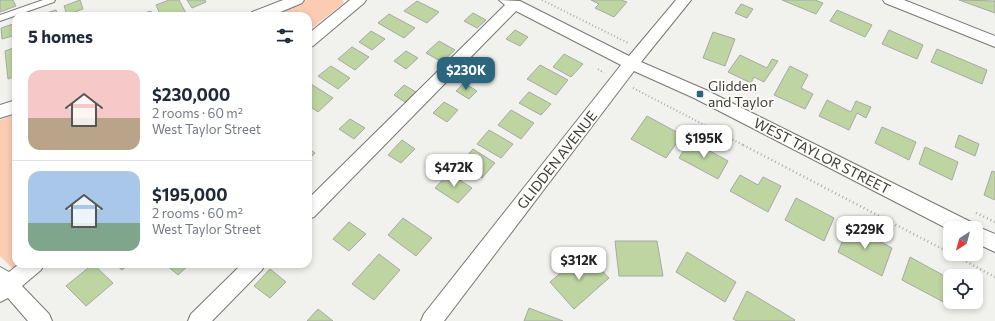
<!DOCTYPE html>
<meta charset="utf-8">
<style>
body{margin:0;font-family:Commissioner,sans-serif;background:#f6f6f7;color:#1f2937;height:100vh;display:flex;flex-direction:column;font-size:15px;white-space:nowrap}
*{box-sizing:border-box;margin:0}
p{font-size:13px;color:#747a83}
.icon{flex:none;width:22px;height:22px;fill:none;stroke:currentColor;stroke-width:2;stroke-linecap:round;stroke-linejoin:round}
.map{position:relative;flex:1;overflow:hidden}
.details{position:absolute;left:12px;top:12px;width:300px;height:256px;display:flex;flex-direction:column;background:#fff;border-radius:12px;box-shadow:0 2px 6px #0003}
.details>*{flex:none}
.needle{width:26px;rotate:216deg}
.controls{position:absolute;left:943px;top:221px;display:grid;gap:8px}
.controls a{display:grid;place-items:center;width:40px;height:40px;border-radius:8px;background:#fff;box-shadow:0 2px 6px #0003;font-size:20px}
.price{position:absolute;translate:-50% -34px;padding:0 9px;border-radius:8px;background:#fff;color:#222;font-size:13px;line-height:26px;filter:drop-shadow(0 1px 2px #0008)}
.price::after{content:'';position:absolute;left:50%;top:24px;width:12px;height:9px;margin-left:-6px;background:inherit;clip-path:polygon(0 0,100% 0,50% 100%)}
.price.selected{background:#2c657e;color:#fff}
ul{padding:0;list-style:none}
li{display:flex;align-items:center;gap:12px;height:100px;padding:0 16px}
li+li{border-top:1px solid #e0e1e3}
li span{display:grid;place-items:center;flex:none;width:112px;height:80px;border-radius:12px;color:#555}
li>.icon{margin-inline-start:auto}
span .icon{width:48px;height:48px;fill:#fffc;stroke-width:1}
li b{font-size:17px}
h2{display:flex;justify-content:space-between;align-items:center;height:48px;padding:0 16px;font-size:17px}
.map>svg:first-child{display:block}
.green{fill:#fcccb2}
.building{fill:#bed5a2;stroke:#a7a9a5}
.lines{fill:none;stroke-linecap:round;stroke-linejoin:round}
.lane-casing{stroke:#777773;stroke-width:2}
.street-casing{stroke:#777773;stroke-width:2}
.path-far1{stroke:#ababa8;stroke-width:2;stroke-dasharray:1 2.5;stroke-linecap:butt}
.path{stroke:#ababa8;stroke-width:2.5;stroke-dasharray:1 3;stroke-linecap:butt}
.lane{fill:#fff;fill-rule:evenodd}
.street{fill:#fff;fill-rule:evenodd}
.poi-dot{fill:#2c657e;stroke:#fffefa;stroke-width:1.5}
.labels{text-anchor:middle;stroke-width:3.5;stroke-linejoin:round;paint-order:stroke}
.poi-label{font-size:14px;fill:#3c3c3b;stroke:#fffefa;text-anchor:start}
.street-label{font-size:14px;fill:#3c3c3b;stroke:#fffefa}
</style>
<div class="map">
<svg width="995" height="321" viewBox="0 0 995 321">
<rect width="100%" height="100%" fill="#f1f1ed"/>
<!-- green -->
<g class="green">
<path d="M 307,0 L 342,0 L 344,3 L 308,31 L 308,16 L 266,16 Z"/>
<path d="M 16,114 L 16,264 L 18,264 L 13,269 L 0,256 L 0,120 Z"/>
</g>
<!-- building -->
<g class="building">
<path d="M 0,0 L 13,0 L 16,6 L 0,12 Z"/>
<path d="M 80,0 L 83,9 L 67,15 L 64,6 Z"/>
<path d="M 169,0 L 179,0 L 186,13 L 178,16 L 161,16 L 156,5 Z"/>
<path d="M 187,0 L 205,0 L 206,2 L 192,8 Z"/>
<path d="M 591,0 L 621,0 L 627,2 L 614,17 L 595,8 L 599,4 Z"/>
<path d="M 782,0 L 815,0 L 823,3 L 816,14 Z"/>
<path d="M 959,0 L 995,1 L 995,13 Z"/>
<path d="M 417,1 L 439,12 L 427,23 L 404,11 Z"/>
<path d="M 741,4 L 753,9 L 747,18 L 735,13 Z"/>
<path d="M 56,10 L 58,16 L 37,16 Z"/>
<path d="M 837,10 L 872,25 L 865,37 L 830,21 Z"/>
<path d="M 151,11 L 152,16 L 133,16 Z"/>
<path d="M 473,13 L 486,20 L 477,28 L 464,21 Z"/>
<path d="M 389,14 L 415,28 L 404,38 L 378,23 Z"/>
<path d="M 16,23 L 16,35 L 2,39 L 1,28 Z"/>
<path d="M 515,30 L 528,37 L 520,46 L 506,39 Z"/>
<path d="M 889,30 L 923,45 L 917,59 L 882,44 Z"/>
<path d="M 371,31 L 385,39 L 372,50 L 359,42 Z"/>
<path d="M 713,32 L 735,39 L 725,66 L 703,58 Z"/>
<path d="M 439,41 L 455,50 L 442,62 L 426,53 Z"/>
<path d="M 16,47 L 16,76 L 8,79 L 5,51 Z"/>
<path d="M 352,47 L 369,57 L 355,70 L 338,59 Z"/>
<path d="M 937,49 L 987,70 L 982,84 L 931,62 Z"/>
<path d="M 406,51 L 418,58 L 406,69 L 394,61 Z"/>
<path d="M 564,54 L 583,64 L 571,77 L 553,67 Z"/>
<path d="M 740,55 L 767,68 L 772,59 L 778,61 L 764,82 L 754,77 L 751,83 L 728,72 Z"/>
<path d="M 474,62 L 488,70 L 477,82 L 463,73 Z"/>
<path d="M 540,65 L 568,80 L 556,95 L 527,79 Z"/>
<path d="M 331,66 L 350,78 L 338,89 L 318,76 Z"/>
<path d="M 790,66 L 808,75 L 801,88 L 813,94 L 805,109 L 774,95 Z"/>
<path d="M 464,83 L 477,91 L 469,99 L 456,91 Z"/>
<path d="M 311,84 L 333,98 L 318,112 L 308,105 L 308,86 Z"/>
<path d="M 404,85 L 416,92 L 405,102 L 394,95 Z"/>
<path d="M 529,92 L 551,104 L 541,115 L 519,103 Z"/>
<path d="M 827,100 L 851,112 L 856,101 L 871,107 L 866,118 L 857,113 L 849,130 L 819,116 Z"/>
<path d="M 444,102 L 458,110 L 447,122 L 433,113 Z"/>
<path d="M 511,110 L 534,123 L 521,139 L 498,125 Z"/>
<path d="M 647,116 L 682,135 L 666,158 L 631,139 Z"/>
<path d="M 350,119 L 365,128 L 354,139 L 339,129 Z"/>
<path d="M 882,127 L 916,142 L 909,160 L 875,143 Z"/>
<path d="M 489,130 L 513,144 L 501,158 L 477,144 Z"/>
<path d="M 959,135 L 979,144 L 975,156 L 955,147 Z"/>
<path d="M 402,140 L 415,149 L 401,163 L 388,155 Z"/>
<path d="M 690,140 L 728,161 L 718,179 L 679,158 Z"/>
<path d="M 925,147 L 958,162 L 952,180 L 919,164 Z"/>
<path d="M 308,148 L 315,153 L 308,160 Z"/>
<path d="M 473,149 L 495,163 L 482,178 L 459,164 Z"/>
<path d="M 992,171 L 995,172 L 995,200 L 984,195 Z"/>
<path d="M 449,173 L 472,188 L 458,203 L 435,188 Z"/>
<path d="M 740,175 L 758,185 L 763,177 L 781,186 L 768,212 L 730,191 Z"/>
<path d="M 796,198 L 834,218 L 824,241 L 785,220 Z"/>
<path d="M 403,218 L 432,238 L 416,256 L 388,235 Z"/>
<path d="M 349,222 L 366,234 L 349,251 L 333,239 Z"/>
<path d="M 849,225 L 892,248 L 882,276 L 838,252 Z"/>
<path d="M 615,241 L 657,241 L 663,276 L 619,276 Z"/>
<path d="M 687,252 L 736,282 L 725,302 L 676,272 Z"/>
<path d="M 585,253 L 609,278 L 574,309 L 550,282 Z"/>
<path d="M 379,254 L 400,270 L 374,300 L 352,284 Z"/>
<path d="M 910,257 L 950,279 L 950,302 L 952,302 L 951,306 L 902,280 Z"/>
<path d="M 93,264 L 113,283 L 86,306 L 66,286 Z"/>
<path d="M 115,264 L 129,264 L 122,270 Z"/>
<path d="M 165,264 L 190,264 L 178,275 Z"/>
<path d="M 270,269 L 286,282 L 270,298 L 254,286 Z"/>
<path d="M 747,291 L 795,320 L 794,321 L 737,321 L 733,319 Z"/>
<path d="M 529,308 L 563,321 L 524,321 Z"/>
<path d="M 318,309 L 333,321 L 307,321 Z"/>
</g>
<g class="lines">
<!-- lane casing -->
<g class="lane-casing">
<path id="lane" d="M 43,0 L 55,0 L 54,2 L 0,21 L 0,15 Z"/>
</g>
<!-- street casing -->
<g class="street-casing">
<g id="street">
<path d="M 283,0 L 304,0 L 302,3 L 271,16 L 250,16 L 252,12 Z"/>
<path d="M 350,0 L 366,0 L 364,3 L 313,46 L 308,47 L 308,34 Z"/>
<path d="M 499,0 L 520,1 L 629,56 L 676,0 L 691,0 L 641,62 L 706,90 L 971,222 L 973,226 L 976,226 L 995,234 L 995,252 L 976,243 L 976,228 L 950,228 L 950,230 L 694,98 L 634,71 L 444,321 L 421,321 L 424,314 L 621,65 L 516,11 L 314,217 L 308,219 L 308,199 L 505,5 Z"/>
<path d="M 883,0 L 904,0 L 995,36 L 995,47 L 885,3 Z"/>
<path d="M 16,100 L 16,113 L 0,118 L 0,105 Z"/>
<path d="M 19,264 L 44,264 L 41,270 L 22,286 L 49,314 L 52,321 L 28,321 L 8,298 L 0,302 L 0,267 L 9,272 Z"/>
<path d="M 242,264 L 265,264 L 262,270 L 212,321 L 188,321 L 191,314 Z"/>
</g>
</g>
<!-- path-far1 -->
<g class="path-far1">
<path d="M 542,0 L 628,43"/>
<path d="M 598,69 L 604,73"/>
<path d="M 633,88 L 745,146"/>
</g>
<!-- path -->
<g class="path">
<path d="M 743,145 L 950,253"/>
<path d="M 976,213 L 995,222"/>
<path d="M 952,254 L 995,277"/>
</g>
<!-- lane -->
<use href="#lane" class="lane"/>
<!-- street -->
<use href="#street" class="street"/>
</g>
<!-- markers -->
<rect class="poi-dot" x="696" y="90" width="8" height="8" rx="2"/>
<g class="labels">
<!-- poi labels -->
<g class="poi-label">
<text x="708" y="91">Glidden<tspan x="708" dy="16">and Taylor</tspan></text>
</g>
<!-- street labels -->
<g class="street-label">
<text transform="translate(822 156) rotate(27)" y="5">WEST TAYLOR STREET</text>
<text transform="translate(557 160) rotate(-52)" y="5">GLIDDEN AVENUE</text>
</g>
</g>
</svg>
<div class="controls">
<a><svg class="needle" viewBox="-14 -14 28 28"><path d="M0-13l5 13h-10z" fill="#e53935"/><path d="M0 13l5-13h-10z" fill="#747a83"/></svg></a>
<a><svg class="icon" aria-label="locate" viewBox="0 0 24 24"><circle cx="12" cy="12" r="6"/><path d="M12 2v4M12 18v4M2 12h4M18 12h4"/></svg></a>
</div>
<b class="price selected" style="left:466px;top:91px">$230K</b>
<b class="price" style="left:704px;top:159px">$195K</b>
<b class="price" style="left:454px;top:188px">$472K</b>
<b class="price" style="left:865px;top:250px">$229K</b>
<b class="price" style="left:579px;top:281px">$312K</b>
<section class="details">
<h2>5 homes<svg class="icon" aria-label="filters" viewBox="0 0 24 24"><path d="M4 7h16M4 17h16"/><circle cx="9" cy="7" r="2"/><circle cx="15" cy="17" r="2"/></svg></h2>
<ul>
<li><span style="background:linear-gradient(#f6c9c9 60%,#b9a48a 0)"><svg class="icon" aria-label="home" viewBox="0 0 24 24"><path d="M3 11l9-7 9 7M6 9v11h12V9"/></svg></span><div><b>$230,000</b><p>2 rooms · 60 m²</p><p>West Taylor Street</p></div></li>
<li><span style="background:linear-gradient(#a9c7e8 65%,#7fa58c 0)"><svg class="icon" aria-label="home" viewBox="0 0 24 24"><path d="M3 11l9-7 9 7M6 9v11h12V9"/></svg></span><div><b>$195,000</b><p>2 rooms · 60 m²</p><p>West Taylor Street</p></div></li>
</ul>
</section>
</div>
